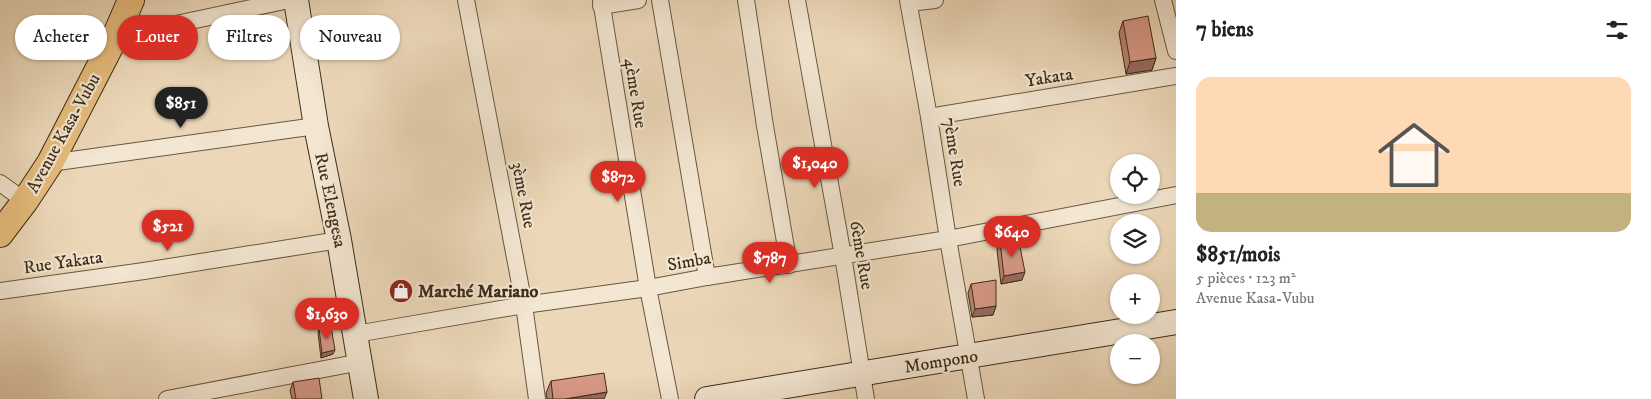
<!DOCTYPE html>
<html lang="fr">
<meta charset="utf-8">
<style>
body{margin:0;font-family:"IM FELL DW Pica",serif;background:#f2f2f2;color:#222;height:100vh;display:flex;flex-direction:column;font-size:19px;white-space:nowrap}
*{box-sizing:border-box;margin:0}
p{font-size:16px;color:#767676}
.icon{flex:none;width:28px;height:28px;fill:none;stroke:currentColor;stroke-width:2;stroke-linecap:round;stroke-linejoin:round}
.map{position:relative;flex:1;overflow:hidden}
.sheet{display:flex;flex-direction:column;background:#fff;width:475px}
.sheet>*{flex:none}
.banner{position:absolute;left:15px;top:15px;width:475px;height:45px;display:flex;gap:10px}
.fabs{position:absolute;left:1110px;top:154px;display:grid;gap:10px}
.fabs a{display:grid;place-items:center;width:50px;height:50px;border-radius:50%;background:#fff;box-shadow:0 1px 4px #0004;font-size:25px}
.price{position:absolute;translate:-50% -42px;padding:0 11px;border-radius:18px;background:#d93025;color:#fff;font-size:16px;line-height:32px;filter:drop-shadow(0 1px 2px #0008)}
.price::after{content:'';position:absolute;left:50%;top:30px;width:15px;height:11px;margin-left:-8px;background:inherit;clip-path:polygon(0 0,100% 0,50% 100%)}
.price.current{background:#222;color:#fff}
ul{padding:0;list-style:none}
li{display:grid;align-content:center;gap:10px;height:265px;padding:0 20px}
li+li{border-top:1px solid #e0e0e0}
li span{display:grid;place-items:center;height:155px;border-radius:15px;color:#555}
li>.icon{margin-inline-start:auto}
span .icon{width:90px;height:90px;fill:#fffc;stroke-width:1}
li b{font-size:21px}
h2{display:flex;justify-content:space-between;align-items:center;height:60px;padding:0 20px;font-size:21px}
.tag{padding:0 18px;border-radius:22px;background:#fff;box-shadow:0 1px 4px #0004;font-size:18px;line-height:45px}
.tag.current{background:#d93025;color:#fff}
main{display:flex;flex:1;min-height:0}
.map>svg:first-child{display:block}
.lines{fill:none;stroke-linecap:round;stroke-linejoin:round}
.street-casing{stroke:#685841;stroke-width:18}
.secondary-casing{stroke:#3c2d19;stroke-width:26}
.primary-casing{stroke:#3c2d19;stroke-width:28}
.street{stroke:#f3e6d2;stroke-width:16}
.secondary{stroke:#f3e6d2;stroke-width:24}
.primary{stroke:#e6bc7c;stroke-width:26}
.wall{fill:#ba8474;stroke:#3c2d19}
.shaded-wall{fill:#976b5e;stroke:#3c2d19}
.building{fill:#d89987;stroke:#3c2d19}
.labels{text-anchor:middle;stroke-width:4.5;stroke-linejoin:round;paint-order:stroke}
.street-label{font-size:18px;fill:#3c2d19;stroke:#f3e6d2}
.poi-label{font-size:18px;font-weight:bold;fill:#3c2d19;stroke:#f3e6d2;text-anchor:start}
</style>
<main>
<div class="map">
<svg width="1176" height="399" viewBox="0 0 1176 399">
<rect width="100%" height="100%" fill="#ecd8b9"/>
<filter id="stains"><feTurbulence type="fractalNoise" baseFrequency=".004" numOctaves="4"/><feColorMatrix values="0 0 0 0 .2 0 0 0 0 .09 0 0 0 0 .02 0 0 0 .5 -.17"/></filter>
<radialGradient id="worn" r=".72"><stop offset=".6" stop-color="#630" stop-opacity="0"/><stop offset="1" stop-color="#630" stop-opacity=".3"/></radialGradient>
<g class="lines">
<!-- street casing -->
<g class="street-casing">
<g id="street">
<path d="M 466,0 L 524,305 L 537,399"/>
<path d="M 601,0 L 648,288 L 670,399"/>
<path d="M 660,0 L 707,277"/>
<path d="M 746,0 L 765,126 L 789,265"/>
<path d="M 797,0 L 843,256 L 866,399"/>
<path d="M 908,0 L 929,117 L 948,239 L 976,399"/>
<path d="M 1163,0 L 1176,51"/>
<path d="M 909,3 L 935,0"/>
<path d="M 601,6 L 638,0"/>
<path d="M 115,37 L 289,0"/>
<path d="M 929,117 L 1176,76"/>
<path d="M 50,163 L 316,126"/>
<path d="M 0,183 L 25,201"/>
<path d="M 0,291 L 144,271 L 339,240"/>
<path d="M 356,334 L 524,305 L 648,288 L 707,277 L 948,239 L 1176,195"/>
<path d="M 167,399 L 361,362"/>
</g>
</g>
<!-- secondary casing -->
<g class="secondary-casing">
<g id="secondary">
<path d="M 296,0 L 316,126 L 339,240 L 366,399"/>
<path d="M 707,399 L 1176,322"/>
</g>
</g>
<!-- primary casing -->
<g class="primary-casing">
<path id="primary" d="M 0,234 L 25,201 L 50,163 L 115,37 L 131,0"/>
</g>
<!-- street -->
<use href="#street" class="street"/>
<!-- secondary -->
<use href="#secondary" class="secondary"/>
<!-- primary -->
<use href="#primary" class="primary"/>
</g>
<!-- wall -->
<g class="wall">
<path d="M 1123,21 L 1156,58 L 1152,70 L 1126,74 L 1119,33 Z"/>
<path d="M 1000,242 L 1022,280 L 1001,284 L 997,250 Z"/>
<path d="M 971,284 L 996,306 L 993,315 L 972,317 L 968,293 Z"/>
<path d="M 319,329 L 333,354 L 321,358 L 318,333 Z"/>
<path d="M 551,381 L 604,399 L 547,399 L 546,393 Z"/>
<path d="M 293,382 L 322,399 L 292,399 L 290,391 Z"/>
</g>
<!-- shaded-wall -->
<g class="shaded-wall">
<path d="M 1156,58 L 1152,70 L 1126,74 L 1130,62 Z"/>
<path d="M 1025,272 L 1022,280 L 1001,284 L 1004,276 Z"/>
<path d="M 996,306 L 993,315 L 972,317 L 975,309 Z"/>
<path d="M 335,350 L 333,354 L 321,358 L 322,353 Z"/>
<path d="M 607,392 L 604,399 L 565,399 Z"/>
</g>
<!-- building -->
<g class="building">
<path d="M 1148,16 L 1156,58 L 1130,62 L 1123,21 Z"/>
<path d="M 1000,242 L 1019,242 L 1025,272 L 1004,276 Z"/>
<path d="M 996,280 L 996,306 L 975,309 L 971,284 Z"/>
<path d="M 331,327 L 335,350 L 322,353 L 319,329 Z"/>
<path d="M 604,373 L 607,392 L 565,399 L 553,399 L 551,381 Z"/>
<path d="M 319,378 L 322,399 L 296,399 L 293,382 Z"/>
</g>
<!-- icons -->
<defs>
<g id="shop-disc" transform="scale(1.25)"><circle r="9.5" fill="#8f2418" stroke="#f3e6d2"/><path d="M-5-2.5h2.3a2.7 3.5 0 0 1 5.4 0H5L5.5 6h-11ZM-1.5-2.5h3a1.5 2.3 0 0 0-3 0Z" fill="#fff"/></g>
</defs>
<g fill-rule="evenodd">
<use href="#shop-disc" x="401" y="291"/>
</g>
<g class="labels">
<!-- street labels -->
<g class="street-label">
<text transform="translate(1049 77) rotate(-9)" y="6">Yakata</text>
<text transform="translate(636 93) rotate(81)" y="6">4ème Rue</text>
<text transform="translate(63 133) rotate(-61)" y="6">Avenue Kasa-Vubu</text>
<text transform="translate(955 152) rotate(81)" y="6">7ème Rue</text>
<text transform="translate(524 195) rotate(79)" y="6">3ème Rue</text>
<text transform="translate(331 200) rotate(78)" y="6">Rue Elengesa</text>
<text transform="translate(862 255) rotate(80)" y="6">6ème Rue</text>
<text transform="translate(689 261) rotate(-10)" y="6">Simba</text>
<text transform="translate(63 262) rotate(-8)" y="6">Rue Yakata</text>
<text transform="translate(941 361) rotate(-9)" y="6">Mompono</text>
</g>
<!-- poi labels -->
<g class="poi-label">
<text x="418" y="297">Marché Mariano</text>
</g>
</g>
<rect width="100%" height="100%" filter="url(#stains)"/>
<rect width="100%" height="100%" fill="url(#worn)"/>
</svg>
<div class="fabs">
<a><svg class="icon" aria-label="locate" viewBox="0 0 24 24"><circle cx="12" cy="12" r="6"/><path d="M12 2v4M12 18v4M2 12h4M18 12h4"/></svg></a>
<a><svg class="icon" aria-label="layers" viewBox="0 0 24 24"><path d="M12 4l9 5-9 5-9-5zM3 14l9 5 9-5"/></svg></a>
<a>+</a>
<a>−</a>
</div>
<b class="price current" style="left:181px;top:129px">$851</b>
<b class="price" style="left:815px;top:189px">$1,040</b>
<b class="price" style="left:618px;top:203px">$872</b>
<b class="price" style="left:168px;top:252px">$521</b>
<b class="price" style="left:1012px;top:258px">$640</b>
<b class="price" style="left:770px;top:284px">$787</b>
<b class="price" style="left:327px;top:340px">$1,630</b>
<div class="banner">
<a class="tag">Acheter</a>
<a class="tag current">Louer</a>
<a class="tag">Filtres</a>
<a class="tag">Nouveau</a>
</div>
</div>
<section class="sheet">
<h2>7 biens<svg class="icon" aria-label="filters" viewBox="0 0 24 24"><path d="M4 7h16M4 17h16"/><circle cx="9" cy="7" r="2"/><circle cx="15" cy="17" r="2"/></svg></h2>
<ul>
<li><span style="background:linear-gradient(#ffd9b3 75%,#c2b280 0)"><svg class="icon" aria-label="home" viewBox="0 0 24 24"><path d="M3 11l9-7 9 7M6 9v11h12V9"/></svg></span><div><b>$851/mois</b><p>5 pièces · 123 m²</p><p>Avenue Kasa-Vubu</p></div></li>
</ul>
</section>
</main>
